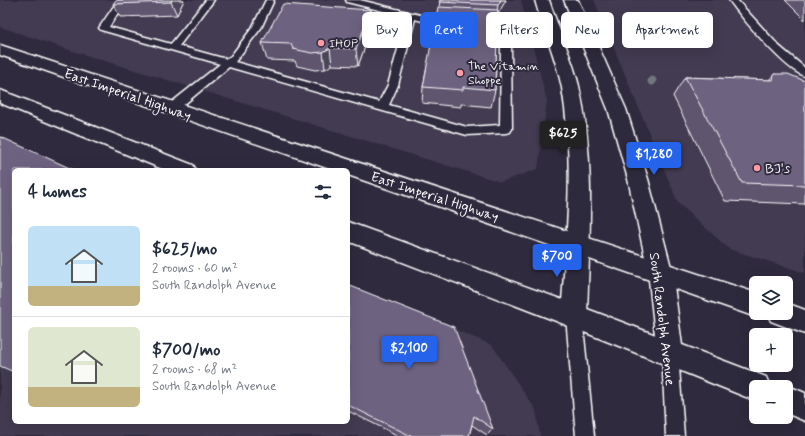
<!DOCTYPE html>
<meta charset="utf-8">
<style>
body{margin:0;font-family:Mynerve,sans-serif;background:#f6f6f7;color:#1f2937;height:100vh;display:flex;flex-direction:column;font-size:15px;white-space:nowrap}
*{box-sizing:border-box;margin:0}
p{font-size:13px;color:#747a83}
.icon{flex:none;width:22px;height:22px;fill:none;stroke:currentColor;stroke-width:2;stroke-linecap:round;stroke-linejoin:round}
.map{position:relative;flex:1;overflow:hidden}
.details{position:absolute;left:12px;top:168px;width:338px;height:256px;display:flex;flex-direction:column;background:#fff;border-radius:6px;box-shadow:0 4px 16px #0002}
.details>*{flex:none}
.hud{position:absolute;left:362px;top:12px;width:380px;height:36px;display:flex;gap:8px}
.controls{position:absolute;left:749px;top:276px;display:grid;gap:8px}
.controls a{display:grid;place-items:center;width:44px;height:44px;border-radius:6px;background:#fff;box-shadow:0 4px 16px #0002;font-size:20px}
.price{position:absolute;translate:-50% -34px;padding:0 9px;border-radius:4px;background:#2563eb;color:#fff;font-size:13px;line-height:26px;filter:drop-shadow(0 1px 2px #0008)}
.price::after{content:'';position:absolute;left:50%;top:24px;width:12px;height:9px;margin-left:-6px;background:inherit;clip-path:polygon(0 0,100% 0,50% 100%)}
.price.selected{background:#222;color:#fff}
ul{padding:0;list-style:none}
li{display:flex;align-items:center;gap:12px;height:100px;padding:0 16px}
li+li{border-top:1px solid #e0e1e3}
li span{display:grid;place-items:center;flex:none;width:112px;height:80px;border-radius:6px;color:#555}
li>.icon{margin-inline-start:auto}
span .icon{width:48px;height:48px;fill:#fffc;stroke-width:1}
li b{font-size:17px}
h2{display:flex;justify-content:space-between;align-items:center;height:48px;padding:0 16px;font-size:17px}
.pill{padding:0 14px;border-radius:6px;background:#fff;box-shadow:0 4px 16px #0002;font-size:14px;line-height:36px}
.pill.selected{background:#2563eb;color:#fff}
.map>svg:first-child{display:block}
.built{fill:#423b51}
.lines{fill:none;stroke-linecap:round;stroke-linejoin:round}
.service-casing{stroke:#fff;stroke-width:3}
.tertiary-casing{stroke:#fff;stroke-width:3}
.primary-casing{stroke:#fff;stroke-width:3}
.service{fill:#2f2a3d;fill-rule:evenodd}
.tertiary{fill:#2f2a3d;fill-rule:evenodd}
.primary{fill:#2f2a3d;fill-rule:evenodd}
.tree{fill:#73767c}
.wall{fill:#5e546e;stroke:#fff}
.shaded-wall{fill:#4c455a;stroke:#fff}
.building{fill:#6d6280;stroke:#fff}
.poi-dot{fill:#ff9aa2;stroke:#2f2a3d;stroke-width:1.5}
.labels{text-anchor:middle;stroke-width:4;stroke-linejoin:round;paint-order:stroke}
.far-poi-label{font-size:12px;fill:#fff;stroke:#2f2a3d;text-anchor:start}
.street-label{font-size:14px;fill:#fff;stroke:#2f2a3d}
.poi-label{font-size:14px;fill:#fff;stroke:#2f2a3d;text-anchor:start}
</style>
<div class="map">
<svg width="805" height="436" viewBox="0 0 805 436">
<rect width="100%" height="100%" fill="#2f2a3d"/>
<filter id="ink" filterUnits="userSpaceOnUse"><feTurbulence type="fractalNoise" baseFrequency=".025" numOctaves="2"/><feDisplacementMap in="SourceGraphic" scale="8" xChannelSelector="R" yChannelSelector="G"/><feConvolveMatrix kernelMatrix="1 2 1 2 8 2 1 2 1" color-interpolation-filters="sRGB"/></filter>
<g filter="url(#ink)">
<!-- built -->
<g class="built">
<path d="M 0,0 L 521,0 L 547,101 L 538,169 L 501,182 L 69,50 L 0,27 Z"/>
<path d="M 594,0 L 805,0 L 805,273 L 729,249 L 678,203 Z"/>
<path d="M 0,138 L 75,170 L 14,170 L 14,422 L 348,422 L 348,285 L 492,345 L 536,410 L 540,436 L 0,436 Z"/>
</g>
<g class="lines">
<!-- service casing -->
<g class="service-casing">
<g id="service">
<path d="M 118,0 L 126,0 L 109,27 L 171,44 L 206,0 L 214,0 L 179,46 L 226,59 L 231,56 L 252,28 L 266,0 L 274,0 L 261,28 L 235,62 L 379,102 L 388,85 L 407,17 L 347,2 L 346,0 L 360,0 L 424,16 L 455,18 L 456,20 C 450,26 424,22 415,19 L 398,85 L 389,105 L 467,127 L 500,125 L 501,46 L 498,26 L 491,25 L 490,23 L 491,21 L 549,21 L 553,24 L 549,27 L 507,26 L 511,46 L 512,129 L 510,132 L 506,133 L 467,135 L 229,67 L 175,112 L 167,112 L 166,109 L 167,106 L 220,64 L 101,30 L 99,28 Z"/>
<path d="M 729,0 L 737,0 L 779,46 L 805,68 L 805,76 C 786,71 741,17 729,0 Z"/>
<path d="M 574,309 L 579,311 L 582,316 L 594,436 L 576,436 L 566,316 L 569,311 Z"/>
<path d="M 670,345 L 676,347 L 678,353 L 684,436 L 666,436 L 662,353 L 664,347 Z"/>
</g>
</g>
<!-- tertiary casing -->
<g class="tertiary-casing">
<g id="tertiary">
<path d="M 535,0 L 549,0 C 558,29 572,57 579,86 C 596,162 589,239 587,316 L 583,325 L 574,328 L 565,325 L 561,316 C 566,240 575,163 562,88 C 556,58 543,29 535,0 Z"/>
<path d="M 564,0 L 578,0 L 626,109 L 648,179 L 672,271 L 683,353 L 679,362 L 670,366 L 661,362 L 657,353 L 648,271 L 628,179 L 608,109 Z"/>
</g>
</g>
<!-- primary casing -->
<g class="primary-casing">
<g id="primary">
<path d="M 0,45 L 756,293 L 756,313 L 765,313 L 756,317 L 348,175 L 348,170 L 333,170 L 0,55 Z"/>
<path d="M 0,90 L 193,165 L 196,170 L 165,170 L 0,103 Z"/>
<path d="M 348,222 L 574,304 L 756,373 L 766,377 L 770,387 L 756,387 L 756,401 L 569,326 L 348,241 Z"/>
<path d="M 786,303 L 805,310 L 805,334 L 771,321 L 767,313 L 786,313 Z"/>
<path d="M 786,385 L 805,393 L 805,421 L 786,413 L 786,387 L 781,387 Z"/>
</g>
</g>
<!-- service -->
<use href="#service" class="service"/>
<!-- tertiary -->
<use href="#tertiary" class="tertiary"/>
<!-- primary -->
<use href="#primary" class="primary"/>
</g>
<!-- trees -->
<circle class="tree" cx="652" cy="81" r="4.5"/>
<!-- wall -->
<g class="wall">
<path d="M 184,0 L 177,15 L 120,17 L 113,4 Z"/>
<path d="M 440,0 L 506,0 L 498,13 L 495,90 L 491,107 L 461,104 L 461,107 L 422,103 L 423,87 L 439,7 Z"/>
<path d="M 785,0 L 805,0 L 805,20 Z"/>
<path d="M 371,10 L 372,27 L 358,66 L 332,65 L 325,69 L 315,70 L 297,66 L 295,61 L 267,60 L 262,43 Z"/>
<path d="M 774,74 L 805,81 L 805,204 L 725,201 L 673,96 L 685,77 L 769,80 Z"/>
<path d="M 348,285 L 493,429 L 487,435 L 472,425 L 469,436 L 399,436 L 348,411 Z"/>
</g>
<!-- shaded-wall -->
<g class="shaded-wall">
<path d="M 172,0 L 184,0 L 177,15 L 171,2 Z"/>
<path d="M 501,0 L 506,0 L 496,17 L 498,5 Z"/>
<path d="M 371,10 L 372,27 L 358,66 L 356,49 Z"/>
<path d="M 330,48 L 332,65 L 325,69 L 323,52 Z"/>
</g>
<!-- building -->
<g class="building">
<path d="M 116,0 L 172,0 L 171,2 L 113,4 Z"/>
<path d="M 440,0 L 501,0 L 498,5 L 439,2 Z"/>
<path d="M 283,4 L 371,10 L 356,49 L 330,48 L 323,52 L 312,53 L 293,49 L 291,44 L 262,43 Z"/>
<path d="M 438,7 L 498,10 L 495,90 L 463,87 L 463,90 L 423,87 Z"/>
<path d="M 774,74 L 788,74 L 805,81 L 805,185 L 742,183 L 685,77 L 773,80 Z"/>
<path d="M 1,137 L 74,170 L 14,170 L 14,372 L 0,366 L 0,138 Z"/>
<path d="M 348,285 L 454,327 L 493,429 L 474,416 L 469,436 L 411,436 L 348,405 Z"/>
</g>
</g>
<!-- markers -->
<g class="poi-dot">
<circle cx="321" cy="43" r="4"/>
<circle cx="460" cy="73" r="4"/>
<circle cx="757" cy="168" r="4"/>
</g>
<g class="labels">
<!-- far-poi labels -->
<g class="far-poi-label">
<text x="329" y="47">IHOP</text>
<text x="468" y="70">The Vitamin<tspan x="468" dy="14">Shoppe</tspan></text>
</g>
<!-- street labels -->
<g class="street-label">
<text transform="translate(128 94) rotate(19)" y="5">East Imperial Highway</text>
<text transform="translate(435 196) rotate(18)" y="5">East Imperial Highway</text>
<text transform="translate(663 319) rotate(83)" y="5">South Randolph Avenue</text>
</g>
<!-- poi labels -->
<g class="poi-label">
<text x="765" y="173">BJ's</text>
</g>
</g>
</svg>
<div class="controls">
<a><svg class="icon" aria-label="layers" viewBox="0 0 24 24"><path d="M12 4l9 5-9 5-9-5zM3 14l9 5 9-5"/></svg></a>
<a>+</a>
<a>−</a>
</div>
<b class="price selected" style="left:563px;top:155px">$625</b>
<b class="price" style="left:654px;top:176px">$1,280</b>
<b class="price" style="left:557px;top:278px">$700</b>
<b class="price" style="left:409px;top:370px">$2,100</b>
<div class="hud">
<a class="pill">Buy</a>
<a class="pill selected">Rent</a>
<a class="pill">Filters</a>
<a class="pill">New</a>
<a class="pill">Apartment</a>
</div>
<section class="details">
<h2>4 homes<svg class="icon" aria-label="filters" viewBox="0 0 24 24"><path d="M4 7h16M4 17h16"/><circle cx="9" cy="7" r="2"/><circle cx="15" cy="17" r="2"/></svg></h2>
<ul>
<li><span style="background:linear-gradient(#bfe0f5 75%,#c2b280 0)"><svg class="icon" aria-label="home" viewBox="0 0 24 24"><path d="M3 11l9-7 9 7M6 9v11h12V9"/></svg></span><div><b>$625/mo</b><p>2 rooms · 60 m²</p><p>South Randolph Avenue</p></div></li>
<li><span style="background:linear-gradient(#dfe7d0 75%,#c2b280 0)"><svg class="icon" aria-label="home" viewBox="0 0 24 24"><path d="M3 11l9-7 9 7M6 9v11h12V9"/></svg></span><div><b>$700/mo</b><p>2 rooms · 68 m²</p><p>South Randolph Avenue</p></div></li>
</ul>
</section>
</div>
